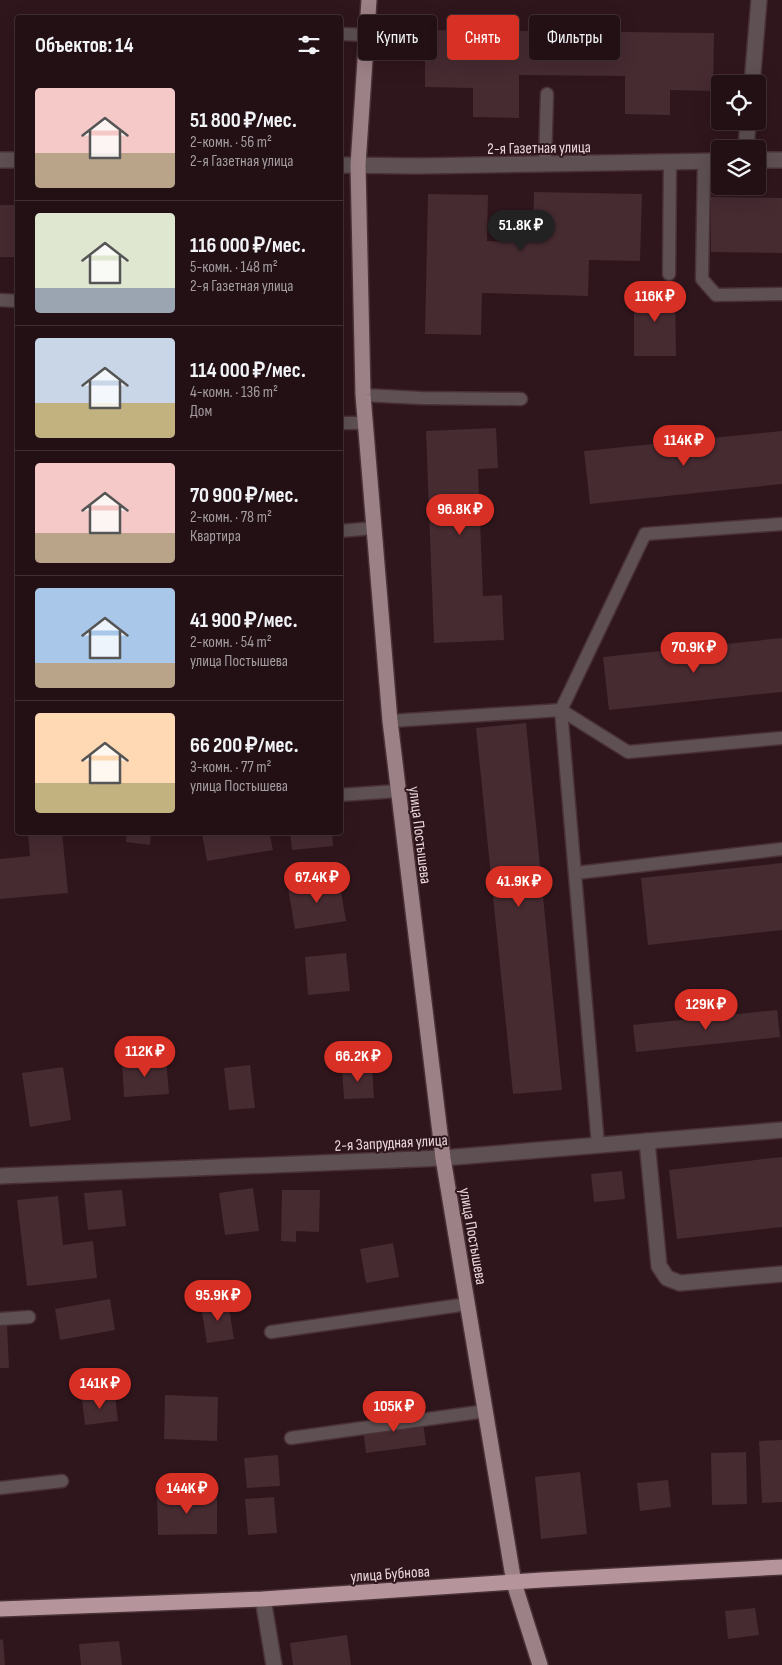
<!DOCTYPE html>
<html lang="ru">
<meta charset="utf-8">
<style>
body{margin:0;font-family:"Sofia Sans Condensed",sans-serif;background:#2b191e;color:#f1f3f6;height:100vh;display:flex;flex-direction:column;font-size:19px;white-space:nowrap}
*{box-sizing:border-box;margin:0}
p{font-size:16px;color:#a39da0}
.icon{flex:none;width:28px;height:28px;fill:none;stroke:currentColor;stroke-width:2;stroke-linecap:round;stroke-linejoin:round}
.map{position:relative;flex:1;overflow:hidden}
.details{position:absolute;left:15px;top:15px;width:328px;height:820px;display:flex;flex-direction:column;background:#231015;border-radius:5px;box-shadow:0 5px 20px #0002,0 0 0 1px #403034}
.details>*{flex:none}
.hud{position:absolute;left:358px;top:15px;width:349px;height:45px;display:flex;gap:10px}
.controls{position:absolute;left:711px;top:75px;display:grid;gap:10px}
.controls a{display:grid;place-items:center;width:55px;height:55px;border-radius:5px;background:#231015;box-shadow:0 5px 20px #0002,0 0 0 1px #403034;font-size:25px}
.price{position:absolute;translate:-50% -42px;padding:0 11px;border-radius:18px;background:#d93025;color:#fff;font-size:16px;line-height:32px;filter:drop-shadow(0 1px 2px #0008)}
.price::after{content:'';position:absolute;left:50%;top:30px;width:15px;height:11px;margin-left:-8px;background:inherit;clip-path:polygon(0 0,100% 0,50% 100%)}
.price.on{background:#222;color:#fff}
ul{padding:0;list-style:none}
li{display:flex;align-items:center;gap:15px;height:125px;padding:0 20px}
li+li{border-top:1px solid #403034}
li span{display:grid;place-items:center;flex:none;width:140px;height:100px;border-radius:5px;color:#555}
li>.icon{margin-inline-start:auto}
span .icon{width:60px;height:60px;fill:#fffc;stroke-width:1}
li b{font-size:21px}
h2{display:flex;justify-content:space-between;align-items:center;height:60px;padding:0 20px;font-size:21px}
.chip{padding:0 18px;border-radius:5px;background:#231015;box-shadow:0 5px 20px #0002,0 0 0 1px #403034;font-size:18px;line-height:45px}
.chip.on{background:#d93025;color:#fff}
.map>svg:first-child{display:block}
.building{fill:#462b31}
.lines{fill:none;stroke-linecap:round;stroke-linejoin:round}
.lane-casing{stroke:#493137;stroke-width:15}
.street-casing{stroke:#493137;stroke-width:18}
.primary-casing{stroke:#493137;stroke-width:18}
.highway-casing{stroke:#493137;stroke-width:18}
.lane{stroke:#5e5053;stroke-width:12}
.street{stroke:#5e5053;stroke-width:15}
.primary{stroke:#9c8186;stroke-width:15}
.highway{stroke:#b5949b;stroke-width:15}
.labels{text-anchor:middle;stroke-width:4;stroke-linejoin:round;paint-order:stroke}
.street-label{font-size:16px;fill:#e9d7da;stroke:#2f161c}
</style>
<div class="map">
<svg width="782" height="1665" viewBox="0 0 782 1665">
<rect width="100%" height="100%" fill="#2f161c"/>
<!-- building -->
<g class="building">
<path d="M 425,30 L 714,33 L 713,91 L 670,90 L 670,115 L 625,114 L 625,76 L 519,75 L 519,118 L 473,117 L 473,88 L 425,87 Z"/>
<path d="M 534,192 L 642,194 L 640,261 L 589,260 L 588,296 L 482,293 L 481,335 L 425,334 L 428,194 L 488,195 L 487,241 L 533,242 Z"/>
<path d="M 711,197 L 782,198 L 782,253 L 711,252 Z"/>
<rect x="0" y="205" width="18" height="52"/>
<path d="M 675,289 L 676,356 L 634,356 L 634,290 Z"/>
<path d="M 496,428 L 498,468 L 478,469 L 483,596 L 502,595 L 504,640 L 434,643 L 426,431 Z"/>
<path d="M 782,431 L 782,484 L 590,504 L 584,451 Z"/>
<path d="M 782,638 L 782,692 L 609,710 L 603,657 Z"/>
<path d="M 526,723 L 562,1090 L 513,1094 L 476,728 Z"/>
<path d="M 28,832 L 62,832 L 68,893 L 0,899 L 0,859 L 30,856 Z"/>
<path d="M 127,832 L 151,832 L 150,845 L 126,842 Z"/>
<path d="M 269,832 L 273,850 L 207,861 L 202,833 Z"/>
<path d="M 290,832 L 332,832 L 333,846 L 292,850 Z"/>
<path d="M 782,863 L 782,930 L 648,945 L 641,878 Z"/>
<path d="M 339,880 L 346,921 L 295,929 L 288,888 Z"/>
<path d="M 346,953 L 350,991 L 308,995 L 305,957 Z"/>
<path d="M 777,1010 L 780,1037 L 636,1052 L 633,1025 Z"/>
<path d="M 166,1058 L 169,1094 L 124,1097 L 122,1062 Z"/>
<path d="M 250,1065 L 255,1108 L 229,1110 L 224,1068 Z"/>
<path d="M 372,1066 L 374,1098 L 344,1099 L 342,1068 Z"/>
<path d="M 63,1067 L 71,1120 L 30,1127 L 22,1073 Z"/>
<path d="M 782,1157 L 782,1227 L 677,1239 L 669,1170 Z"/>
<path d="M 622,1171 L 625,1199 L 594,1202 L 591,1174 Z"/>
<path d="M 253,1188 L 259,1231 L 225,1235 L 219,1193 Z"/>
<path d="M 122,1190 L 126,1226 L 88,1230 L 84,1193 Z"/>
<path d="M 282,1190 L 320,1190 L 319,1232 L 296,1231 L 296,1242 L 281,1241 Z"/>
<path d="M 58,1196 L 63,1245 L 93,1241 L 97,1278 L 27,1286 L 17,1200 Z"/>
<path d="M 393,1243 L 399,1277 L 366,1283 L 360,1249 Z"/>
<path d="M 110,1299 L 115,1330 L 60,1340 L 55,1309 Z"/>
<path d="M 228,1302 L 234,1339 L 207,1343 L 201,1306 Z"/>
<path d="M 7,1323 L 9,1368 L 0,1368 L 0,1324 Z"/>
<path d="M 165,1395 L 218,1397 L 217,1441 L 164,1439 Z"/>
<path d="M 115,1396 L 118,1421 L 85,1425 L 82,1400 Z"/>
<path d="M 422,1413 L 426,1445 L 366,1453 L 362,1421 Z"/>
<path d="M 782,1440 L 782,1502 L 762,1503 L 759,1441 Z"/>
<path d="M 746,1452 L 747,1504 L 712,1505 L 711,1453 Z"/>
<path d="M 278,1455 L 280,1486 L 247,1488 L 244,1458 Z"/>
<path d="M 580,1472 L 587,1534 L 541,1539 L 535,1477 Z"/>
<path d="M 668,1480 L 671,1507 L 640,1511 L 637,1483 Z"/>
<path d="M 217,1495 L 217,1534 L 158,1535 L 157,1496 Z"/>
<path d="M 274,1497 L 277,1533 L 248,1535 L 245,1499 Z"/>
<path d="M 755,1608 L 759,1635 L 728,1639 L 725,1611 Z"/>
<path d="M 347,1635 L 351,1665 L 293,1665 L 290,1643 Z"/>
<path d="M 3,1639 L 5,1665 L 0,1665 L 0,1640 Z"/>
<path d="M 119,1641 L 122,1665 L 81,1665 L 79,1644 Z"/>
</g>
<g class="lines">
<!-- lane casing -->
<g class="lane-casing">
<g id="lane">
<path d="M 340,34 L 367,35"/>
<path d="M 704,162 L 702,279 L 716,295 L 782,294"/>
<path d="M 545,164 L 547,94"/>
<path d="M 669,274 L 670,162"/>
<path d="M 0,300 L 18,301"/>
<path d="M 363,395 L 421,398 L 521,399"/>
<path d="M 340,423 L 365,423"/>
<path d="M 340,531 L 374,528"/>
<path d="M 390,721 L 561,710 L 628,752 L 782,738"/>
<path d="M 340,795 L 398,791"/>
<path d="M 576,873 L 782,849"/>
<path d="M 598,1145 L 561,710 L 645,534 L 782,524"/>
<path d="M 0,1319 L 29,1317"/>
<path d="M 271,1332 L 468,1304"/>
<path d="M 291,1438 L 486,1411"/>
<path d="M 0,1488 L 62,1481"/>
</g>
</g>
<!-- street casing -->
<g class="street-casing">
<g id="street">
<path d="M 752,84 L 759,0"/>
<path d="M 746,149 L 748,121"/>
<path d="M 0,160 L 18,160"/>
<path d="M 758,160 L 782,160"/>
<path d="M 340,165 L 417,166 L 720,161"/>
<path d="M 647,1141 L 659,1266 L 667,1278 L 680,1283 L 782,1274"/>
<path d="M 0,1176 L 443,1158 L 782,1130"/>
<path d="M 263,1599 L 274,1665"/>
</g>
</g>
<!-- primary casing -->
<g class="primary-casing">
<path id="primary" d="M 369,0 L 358,165 L 363,395 L 390,721 L 443,1158 L 514,1583 L 540,1665"/>
</g>
<!-- highway casing -->
<g class="highway-casing">
<path id="highway" d="M 0,1609 L 263,1599 L 542,1580 L 782,1567"/>
</g>
<!-- lane -->
<use href="#lane" class="lane"/>
<!-- street -->
<use href="#street" class="street"/>
<!-- primary -->
<use href="#primary" class="primary"/>
<!-- highway -->
<use href="#highway" class="highway"/>
</g>
<g class="labels">
<!-- street labels -->
<g class="street-label">
<text transform="translate(539 147) rotate(-1)" y="6">2-я Газетная улица</text>
<text transform="translate(421 835) rotate(83)" y="6">улица Постышева</text>
<text transform="translate(391 1142) rotate(-3)" y="6">2-я Запрудная улица</text>
<text transform="translate(474 1236) rotate(80)" y="6">улица Постышева</text>
<text transform="translate(390 1573) rotate(-4)" y="6">улица Бубнова</text>
</g>
</g>
</svg>
<div class="controls">
<a><svg class="icon" aria-label="locate" viewBox="0 0 24 24"><circle cx="12" cy="12" r="6"/><path d="M12 2v4M12 18v4M2 12h4M18 12h4"/></svg></a>
<a><svg class="icon" aria-label="layers" viewBox="0 0 24 24"><path d="M12 4l9 5-9 5-9-5zM3 14l9 5 9-5"/></svg></a>
</div>
<b class="price on" style="left:521px;top:252px">51.8K ₽</b>
<b class="price" style="left:655px;top:323px">116K ₽</b>
<b class="price" style="left:684px;top:467px">114K ₽</b>
<b class="price" style="left:460px;top:536px">96.8K ₽</b>
<b class="price" style="left:694px;top:674px">70.9K ₽</b>
<b class="price" style="left:317px;top:904px">67.4K ₽</b>
<b class="price" style="left:519px;top:908px">41.9K ₽</b>
<b class="price" style="left:706px;top:1031px">129K ₽</b>
<b class="price" style="left:145px;top:1078px">112K ₽</b>
<b class="price" style="left:358px;top:1083px">66.2K ₽</b>
<b class="price" style="left:218px;top:1322px">95.9K ₽</b>
<b class="price" style="left:100px;top:1410px">141K ₽</b>
<b class="price" style="left:394px;top:1433px">105K ₽</b>
<b class="price" style="left:187px;top:1515px">144K ₽</b>
<div class="hud">
<a class="chip">Купить</a>
<a class="chip on">Снять</a>
<a class="chip">Фильтры</a>
</div>
<section class="details">
<h2>Объектов: 14<svg class="icon" aria-label="filters" viewBox="0 0 24 24"><path d="M4 7h16M4 17h16"/><circle cx="9" cy="7" r="2"/><circle cx="15" cy="17" r="2"/></svg></h2>
<ul>
<li><span style="background:linear-gradient(#f6c9c9 65%,#b9a48a 0)"><svg class="icon" aria-label="home" viewBox="0 0 24 24"><path d="M3 11l9-7 9 7M6 9v11h12V9"/></svg></span><div><b>51 800 ₽/мес.</b><p>2-комн. · 56 m²</p><p>2-я Газетная улица</p></div></li>
<li><span style="background:linear-gradient(#dfe7d0 75%,#9aa5b1 0)"><svg class="icon" aria-label="home" viewBox="0 0 24 24"><path d="M3 11l9-7 9 7M6 9v11h12V9"/></svg></span><div><b>116 000 ₽/мес.</b><p>5-комн. · 148 m²</p><p>2-я Газетная улица</p></div></li>
<li><span style="background:linear-gradient(#c9d6e8 65%,#c2b280 0)"><svg class="icon" aria-label="home" viewBox="0 0 24 24"><path d="M3 11l9-7 9 7M6 9v11h12V9"/></svg></span><div><b>114 000 ₽/мес.</b><p>4-комн. · 136 m²</p><p>Дом</p></div></li>
<li><span style="background:linear-gradient(#f6c9c9 70%,#b9a48a 0)"><svg class="icon" aria-label="home" viewBox="0 0 24 24"><path d="M3 11l9-7 9 7M6 9v11h12V9"/></svg></span><div><b>70 900 ₽/мес.</b><p>2-комн. · 78 m²</p><p>Квартира</p></div></li>
<li><span style="background:linear-gradient(#a9c7e8 75%,#b9a48a 0)"><svg class="icon" aria-label="home" viewBox="0 0 24 24"><path d="M3 11l9-7 9 7M6 9v11h12V9"/></svg></span><div><b>41 900 ₽/мес.</b><p>2-комн. · 54 m²</p><p>улица Постышева</p></div></li>
<li><span style="background:linear-gradient(#ffd9b3 70%,#c2b280 0)"><svg class="icon" aria-label="home" viewBox="0 0 24 24"><path d="M3 11l9-7 9 7M6 9v11h12V9"/></svg></span><div><b>66 200 ₽/мес.</b><p>3-комн. · 77 m²</p><p>улица Постышева</p></div></li>
</ul>
</section>
</div>
